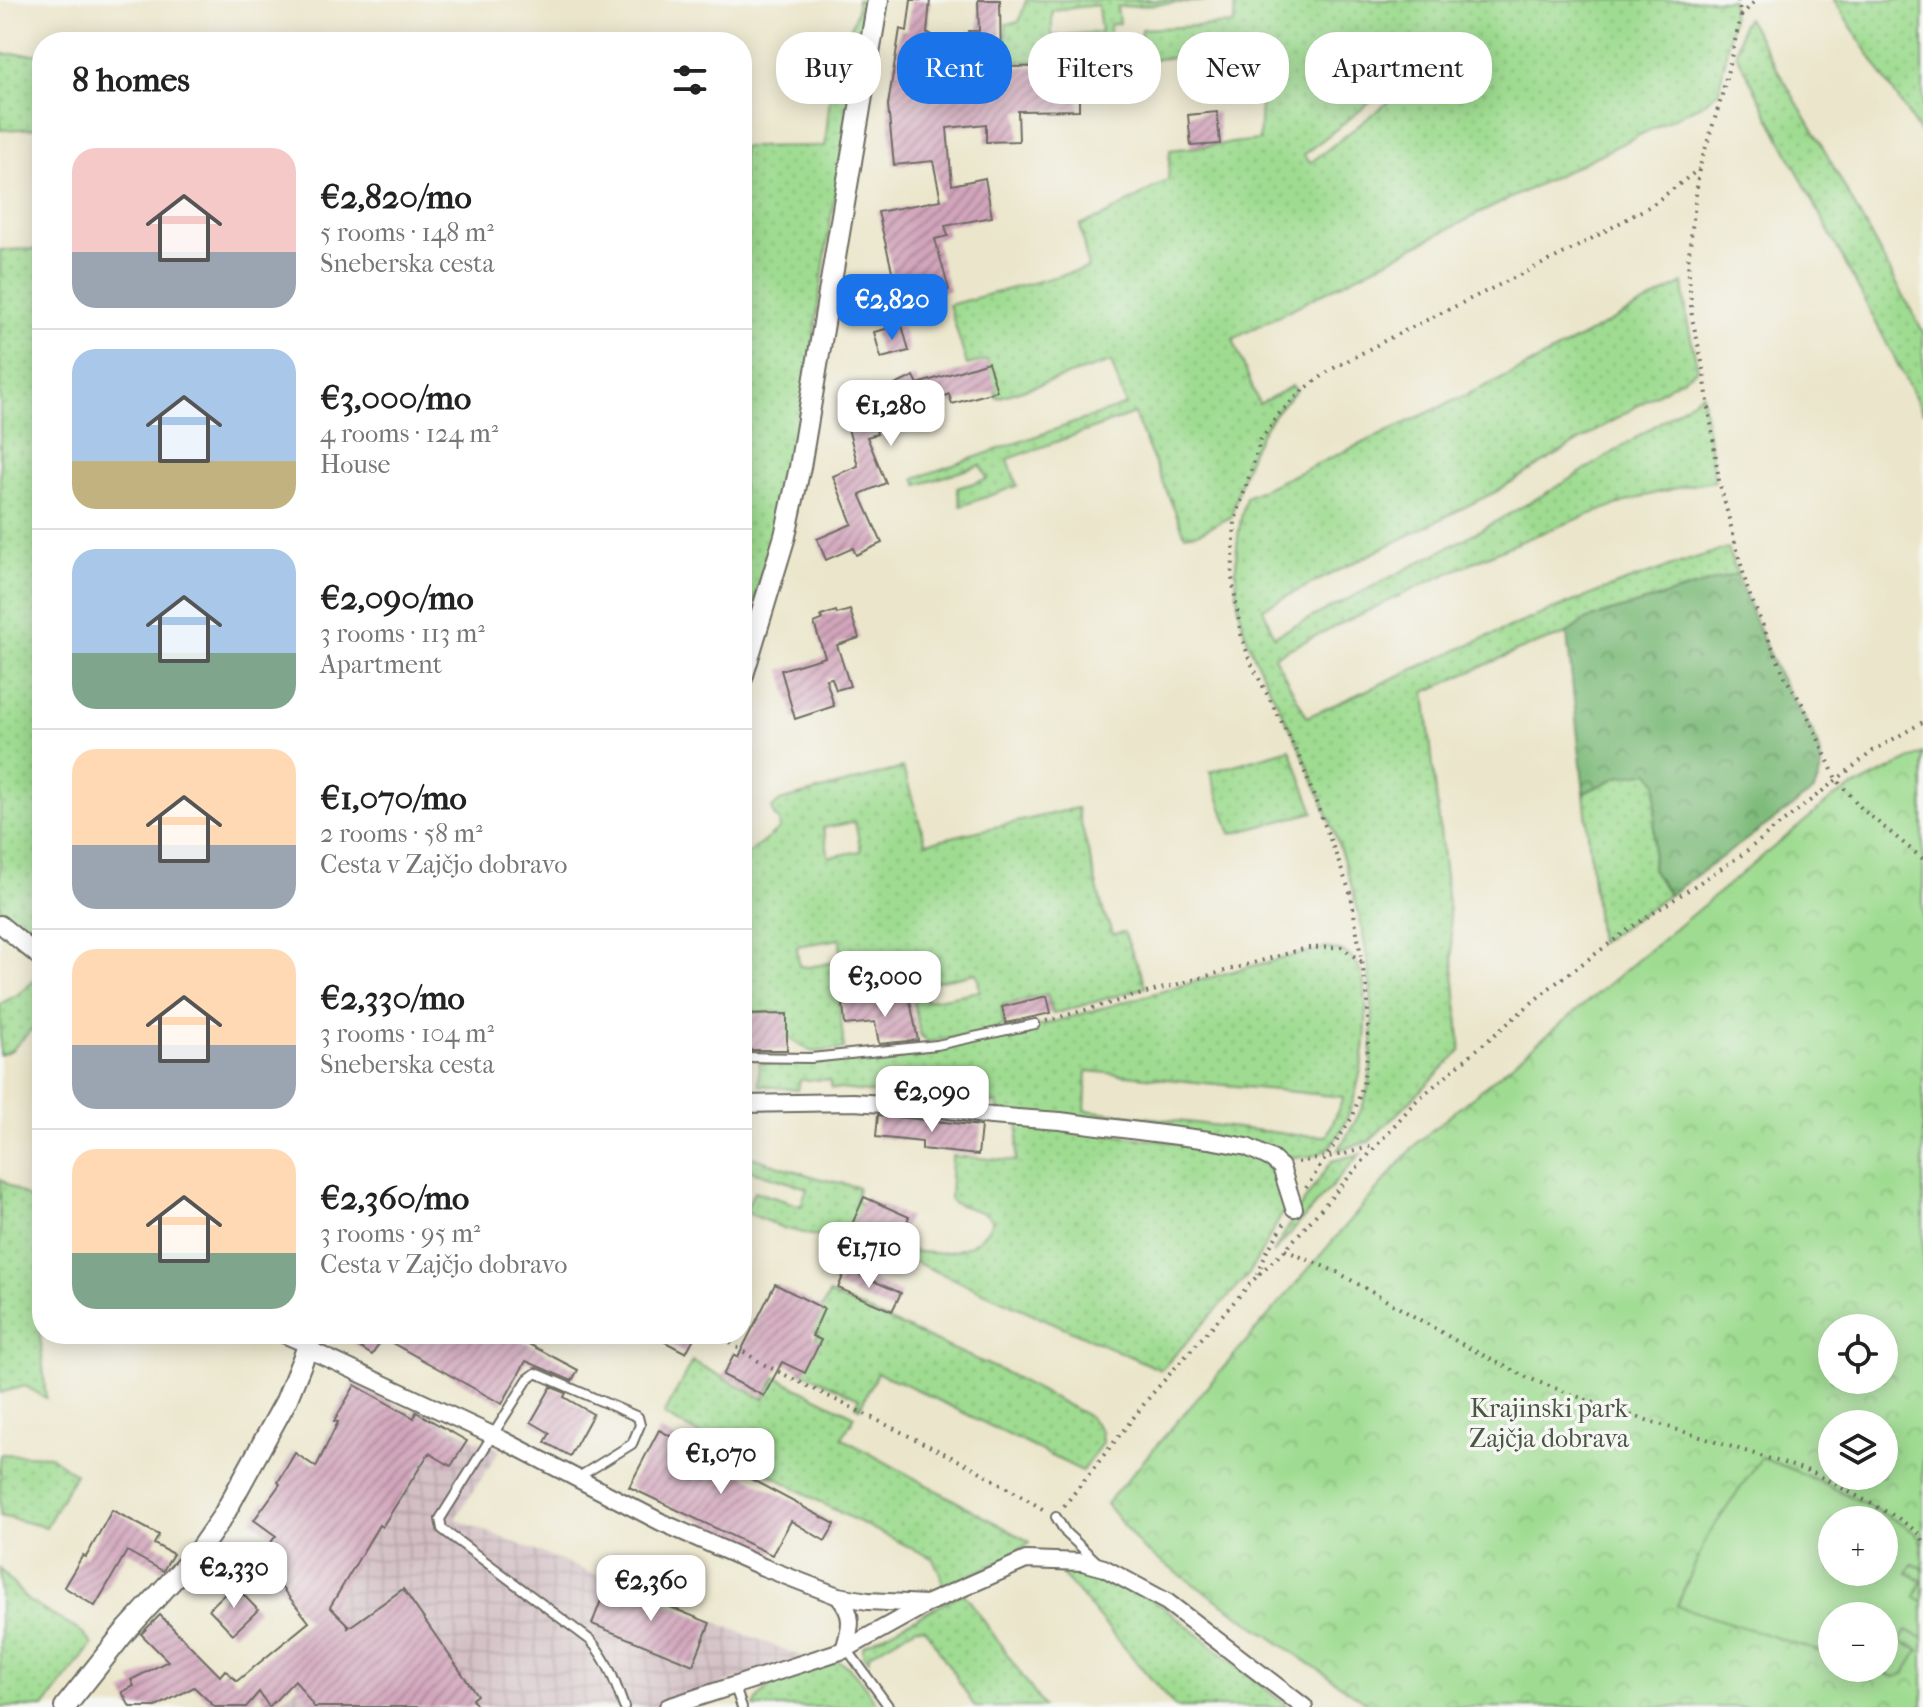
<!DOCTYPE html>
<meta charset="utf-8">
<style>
body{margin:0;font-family:"IM FELL French Canon",serif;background:#f2f2f2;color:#222;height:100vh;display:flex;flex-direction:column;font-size:30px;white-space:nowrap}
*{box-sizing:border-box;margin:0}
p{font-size:26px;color:#767676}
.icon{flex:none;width:44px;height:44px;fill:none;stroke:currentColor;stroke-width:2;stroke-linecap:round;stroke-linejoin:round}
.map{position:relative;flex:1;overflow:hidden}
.drawer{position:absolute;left:32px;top:32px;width:720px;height:1312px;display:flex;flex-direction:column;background:#fff;border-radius:32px;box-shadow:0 4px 20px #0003}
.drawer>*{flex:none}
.hud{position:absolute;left:776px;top:32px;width:760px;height:72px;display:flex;gap:16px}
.buttons{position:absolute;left:1818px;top:1314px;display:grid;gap:16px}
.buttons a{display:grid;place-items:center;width:80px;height:80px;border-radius:50%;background:#fff;box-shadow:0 4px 20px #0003;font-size:40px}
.price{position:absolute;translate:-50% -68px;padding:0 18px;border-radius:16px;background:#fff;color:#222;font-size:26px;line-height:52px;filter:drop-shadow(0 2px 4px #0008)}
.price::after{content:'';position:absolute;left:50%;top:48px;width:24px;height:18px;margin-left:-12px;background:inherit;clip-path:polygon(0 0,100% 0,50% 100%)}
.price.selected{background:#1a73e8;color:#fff}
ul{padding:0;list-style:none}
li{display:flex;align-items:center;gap:24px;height:200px;padding:0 40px}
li+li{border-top:2px solid #e0e0e0}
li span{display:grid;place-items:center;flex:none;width:224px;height:160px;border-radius:24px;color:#555}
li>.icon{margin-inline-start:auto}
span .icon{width:96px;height:96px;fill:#fffc;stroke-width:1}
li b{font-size:34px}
h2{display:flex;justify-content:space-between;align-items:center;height:96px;padding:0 40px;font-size:34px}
.chip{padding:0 28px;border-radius:32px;background:#fff;box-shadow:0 4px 20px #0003;font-size:28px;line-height:72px}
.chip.selected{background:#1a73e8;color:#fff}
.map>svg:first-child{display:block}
.industrial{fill:url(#industrial-grid)}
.grass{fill:url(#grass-dots);stroke:#65845e;stroke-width:2;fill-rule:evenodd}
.forest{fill:url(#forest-crowns);stroke:#557453;stroke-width:2}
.park{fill:url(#park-crowns);stroke:#65845e;stroke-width:2;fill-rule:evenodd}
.garden{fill:#9fdc91;stroke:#65845e;stroke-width:2;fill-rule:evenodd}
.building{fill:url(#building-hatch)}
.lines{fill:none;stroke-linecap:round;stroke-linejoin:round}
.service-casing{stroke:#6e6c63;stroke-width:12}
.minor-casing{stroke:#6e6c63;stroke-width:20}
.tertiary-casing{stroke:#6e6c63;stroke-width:24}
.path{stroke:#6e6c63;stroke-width:4;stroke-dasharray:2 6;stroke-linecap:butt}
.service{stroke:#fff;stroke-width:8}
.minor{stroke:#fff;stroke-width:16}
.tertiary{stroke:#fff;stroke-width:20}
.labels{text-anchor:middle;stroke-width:7;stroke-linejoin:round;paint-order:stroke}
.park-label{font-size:26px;fill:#485744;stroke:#f6f6f2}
</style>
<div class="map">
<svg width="1923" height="1707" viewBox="0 0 1923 1707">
<defs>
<pattern id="industrial-grid" width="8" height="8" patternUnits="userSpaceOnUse" patternTransform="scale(2)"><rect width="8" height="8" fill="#d2bec3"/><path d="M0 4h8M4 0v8" fill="none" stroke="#b4a3a8"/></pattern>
<pattern id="grass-dots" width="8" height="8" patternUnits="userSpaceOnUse" patternTransform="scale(2)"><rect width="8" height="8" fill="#9fdc91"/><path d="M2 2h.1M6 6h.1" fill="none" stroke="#89bd7d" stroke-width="1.8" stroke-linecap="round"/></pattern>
<pattern id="forest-crowns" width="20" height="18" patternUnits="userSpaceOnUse" patternTransform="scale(2)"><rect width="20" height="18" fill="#7fbc7b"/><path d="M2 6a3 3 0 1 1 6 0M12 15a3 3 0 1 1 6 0" fill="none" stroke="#689965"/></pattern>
<pattern id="park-crowns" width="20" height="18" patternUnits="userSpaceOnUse" patternTransform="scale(2)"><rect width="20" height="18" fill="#9fdc91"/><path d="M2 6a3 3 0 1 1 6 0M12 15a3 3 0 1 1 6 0" fill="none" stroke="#89bd7d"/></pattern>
<pattern id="building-hatch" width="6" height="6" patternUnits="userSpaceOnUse" patternTransform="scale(2)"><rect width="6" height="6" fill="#d2a5bb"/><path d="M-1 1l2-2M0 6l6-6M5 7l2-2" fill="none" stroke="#ab8798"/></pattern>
</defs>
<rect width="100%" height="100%" fill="#f6f6f2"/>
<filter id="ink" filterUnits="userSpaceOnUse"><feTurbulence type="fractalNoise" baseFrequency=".0125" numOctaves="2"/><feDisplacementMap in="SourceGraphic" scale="16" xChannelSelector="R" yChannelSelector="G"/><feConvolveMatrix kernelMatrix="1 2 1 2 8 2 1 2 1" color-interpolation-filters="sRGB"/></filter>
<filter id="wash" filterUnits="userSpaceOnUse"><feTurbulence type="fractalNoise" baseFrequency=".006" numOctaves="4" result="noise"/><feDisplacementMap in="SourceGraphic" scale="32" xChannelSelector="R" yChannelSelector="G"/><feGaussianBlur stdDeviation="1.8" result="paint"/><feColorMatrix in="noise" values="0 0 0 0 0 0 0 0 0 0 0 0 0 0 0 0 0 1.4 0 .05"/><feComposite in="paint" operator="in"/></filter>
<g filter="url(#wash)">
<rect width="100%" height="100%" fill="#ebe6cb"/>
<!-- industrial -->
<path class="industrial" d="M 353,1382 L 411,1412 L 416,1407 L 472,1438 L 500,1450 L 455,1519 L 803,1657 L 656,1707 L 275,1707 L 305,1679 L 297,1659 L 282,1642 L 307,1621 L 255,1557 L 272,1535 L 251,1520 L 265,1500 L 285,1512 L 294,1496 L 275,1482 L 293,1451 L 315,1463 L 333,1423 L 331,1421 Z"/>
<!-- grass -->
<g class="grass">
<path d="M 857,0 L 866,0 L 864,25 L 829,230 L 811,356 L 776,532 L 742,640 L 742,147 L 825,146 L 836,36 L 849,33 L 857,10 Z"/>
<path d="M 1026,0 L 1221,0 L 1117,7 L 1119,23 L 1110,25 L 1110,36 L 1125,37 L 1124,60 L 1006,62 L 1006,24 L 1019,22 ZM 1098,5 L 1101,32 L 1052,36 L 1052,10 Z"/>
<path d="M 1235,0 L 1732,0 L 1732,19 L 1719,91 L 1701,105 L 1474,216 L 1233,339 L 1259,404 L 1292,386 L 1297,390 C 1256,427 1244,465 1231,517 L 1198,533 L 1185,535 L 1134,414 L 1008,459 L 1017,486 L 961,506 L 957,488 L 987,479 L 981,465 L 918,485 L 915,478 L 1126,405 L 1111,362 L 997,398 L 987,360 L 967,365 L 949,305 L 1088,268 L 1080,225 L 1104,216 L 1168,180 L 1170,150 L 1259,140 L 1264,52 L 1139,60 L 1141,29 L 1234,24 ZM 1412,70 L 1418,79 L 1310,163 L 1303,155 Z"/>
<path d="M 1834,0 L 1923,0 L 1923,138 L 1916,127 Z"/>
<path d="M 1747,18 L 1815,133 L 1923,332 L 1923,413 L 1736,53 L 1742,25 Z"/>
<path d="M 0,54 L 42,54 L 42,128 L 0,130 Z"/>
<path d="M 42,249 L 42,962 L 0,928 L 0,250 Z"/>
<path d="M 1683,283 L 1687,320 L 1698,369 L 1495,492 L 1263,608 L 1274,636 C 1421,563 1568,489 1702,393 L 1715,481 C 1651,490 1594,512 1534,536 C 1446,572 1360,615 1274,656 L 1307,717 C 1447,654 1580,592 1728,548 L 1737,574 L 1585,620 L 1567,634 L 1519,650 L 1425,692 L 1450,923 L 1461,1051 L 1368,1142 L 1338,1150 C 1348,1134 1358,1120 1364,1102 C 1371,1083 1371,1062 1372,1042 C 1376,942 1343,846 1303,755 C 1287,718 1265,684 1250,646 C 1231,600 1233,544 1246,497 L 1520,370 Z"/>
<path d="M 1290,749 L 1314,812 L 1231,834 L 1210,772 Z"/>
<path d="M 903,768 L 926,843 L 1077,808 L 1104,914 L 1113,934 L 1124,932 L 1146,987 L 1053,1014 L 1047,994 L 1001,1006 L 1004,1026 L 976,1034 L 928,1042 L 920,1035 L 912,994 L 839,1002 L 844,1049 L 812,1052 L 786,1036 L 783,1012 L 742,1013 L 742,859 L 779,829 L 780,822 L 774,815 L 772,808 L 780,801 ZM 855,822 L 861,851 L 829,857 L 823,828 ZM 840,939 L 841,961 L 809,967 L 799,966 L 797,946 ZM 977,973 L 980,991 L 926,1001 L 922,984 Z"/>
<path d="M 1650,771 L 1657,783 L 1652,869 L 1669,895 L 1599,943 L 1584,793 L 1618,777 Z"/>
<path d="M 1325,948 C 1335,950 1345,950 1353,959 C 1382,989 1360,1129 1324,1151 C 1310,1160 1291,1157 1275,1155 L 998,1110 L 997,1103 L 980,1102 L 980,1109 L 927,1094 L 875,1093 L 832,1088 L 829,1080 L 800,1080 L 798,1090 L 759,1085 L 759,1063 L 813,1063 L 942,1049 L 1011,1034 L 1244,968 ZM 1087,1071 L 1343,1097 L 1343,1098 L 1327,1136 L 1296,1135 L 1085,1110 Z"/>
<path d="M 41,975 L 42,1018 L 12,1050 L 0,1055 L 0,1004 L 17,995 Z"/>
<path d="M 1019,1123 L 1247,1152 L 1268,1164 L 1280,1175 L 1286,1207 L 1249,1274 L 1161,1370 L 844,1231 L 834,1247 L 820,1237 L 783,1228 L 745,1212 L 754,1191 L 801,1206 L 807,1188 L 742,1168 L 742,1154 L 818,1178 L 858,1187 L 856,1200 L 868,1210 L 896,1247 C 930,1257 976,1258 993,1220 L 984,1213 L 953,1203 L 950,1199 L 952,1156 L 1016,1161 Z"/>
<path d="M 1360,1154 L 1273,1253 L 1296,1213 L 1332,1161 Z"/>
<path d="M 0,1179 L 42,1207 L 40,1335 L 46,1398 L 25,1386 L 0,1393 Z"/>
<path d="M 829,1294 L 1002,1371 L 1090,1417 L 1101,1431 L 1102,1443 L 1082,1471 L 903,1383 L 877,1373 L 860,1408 L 856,1406 L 859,1398 L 800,1371 L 818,1333 L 811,1329 Z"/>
<path d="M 692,1361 L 764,1399 L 776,1377 L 855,1416 L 842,1438 L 1030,1542 L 1009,1558 L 943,1587 L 941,1574 L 932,1558 L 831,1508 L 664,1415 Z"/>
<path d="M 0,1454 L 50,1456 L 75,1474 L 46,1527 L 0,1516 Z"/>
<path d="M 1064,1567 L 1135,1589 L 1165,1608 L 1288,1707 L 1175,1707 L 1062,1574 Z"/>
<path d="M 0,1569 L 28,1601 L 83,1633 L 92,1645 L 44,1707 L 0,1707 Z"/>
<path d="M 963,1593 L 970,1601 L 1044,1707 L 975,1707 L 925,1628 L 917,1627 L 870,1654 L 868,1661 L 863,1655 L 863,1646 Z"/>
<path d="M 837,1661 C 855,1666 868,1693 879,1707 L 754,1707 C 766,1676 809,1672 837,1661 Z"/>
</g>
<!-- forest -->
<path class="forest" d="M 1737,574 C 1751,611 1765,648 1783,683 C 1797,709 1822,736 1821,768 C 1821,775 1816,784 1814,791 L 1669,895 L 1652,869 L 1657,783 L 1650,772 L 1618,777 L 1584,793 L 1567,634 L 1585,620 Z"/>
<!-- park -->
<path class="park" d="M 1923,753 L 1923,1707 L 1373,1707 L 1144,1550 L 1106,1504 L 1418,1142 L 1834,797 ZM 1832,1328 L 1884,1328 L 1884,1380 L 1832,1380 ZM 1832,1424 L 1884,1424 L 1884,1476 L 1832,1476 ZM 1832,1520 L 1884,1520 L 1884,1572 L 1832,1572 ZM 1832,1616 L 1884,1616 L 1884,1668 L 1832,1668 Z"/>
<!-- garden -->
<path class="garden" d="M 1761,1458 C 1806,1473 1846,1493 1887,1516 C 1897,1522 1912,1528 1919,1537 C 1923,1545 1923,1559 1923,1568 L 1912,1564 L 1907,1573 L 1922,1580 L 1915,1597 L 1923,1601 L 1923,1638 L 1906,1630 L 1900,1642 L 1919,1650 L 1904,1674 L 1894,1677 L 1868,1668 L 1884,1668 L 1884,1616 L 1832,1616 L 1832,1639 L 1827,1638 L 1821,1652 L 1677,1606 L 1707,1537 ZM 1832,1520 L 1884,1520 L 1884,1572 L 1832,1572 Z"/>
<g id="blocks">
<!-- building -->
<g class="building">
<path d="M 911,0 L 930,0 L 927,34 L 931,34 L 930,42 L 935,42 L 928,90 L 971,83 L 969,31 L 979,31 L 978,0 L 1000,0 L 1001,67 L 1079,66 L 1079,110 L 1018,111 L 1019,141 L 986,142 L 986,124 L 947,128 L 952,185 L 985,178 L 992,217 L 945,226 L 948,236 L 935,239 L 949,290 L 900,304 L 878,212 L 941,200 L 933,161 L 894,165 L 888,105 L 900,29 L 907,31 Z"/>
<path d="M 1125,60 L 1126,86 L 1111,87 L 1110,61 Z"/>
<path d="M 1217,112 L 1220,144 L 1191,146 L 1188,115 Z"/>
<path d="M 902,325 L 909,351 L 881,358 L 874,332 Z"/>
<path d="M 988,362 L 997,391 L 952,404 L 949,394 L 876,430 L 877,434 L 867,437 L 886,483 L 860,494 L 882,543 L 856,555 L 853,548 L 826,560 L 817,539 L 852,524 L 833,476 L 858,466 L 845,417 L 884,406 L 878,393 L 914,376 L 918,384 Z"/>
<path d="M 850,610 L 859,638 L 837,645 L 850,686 L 836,690 L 832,678 L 826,679 L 834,706 L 795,719 L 781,670 L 825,657 L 814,623 L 822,620 L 821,616 L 836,611 L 837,614 Z"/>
<path d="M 909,996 L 918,1040 L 879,1044 L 875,1022 L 845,1025 L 843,1003 L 870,1000 L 871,1003 Z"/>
<path d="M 1047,996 L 1051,1013 L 1006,1023 L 1002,1007 Z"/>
<path d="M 787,1014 L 787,1050 L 745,1050 L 744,1015 Z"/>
<path d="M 878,1115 L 981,1126 L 978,1155 L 922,1149 L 922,1142 L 876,1137 Z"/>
<path d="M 864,1197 L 909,1217 L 894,1251 L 849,1231 Z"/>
<path d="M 846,1269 L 901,1293 L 892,1311 L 838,1288 Z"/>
<path d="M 775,1284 L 824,1309 L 812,1336 L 821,1340 L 805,1373 L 782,1362 L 764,1396 L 723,1375 L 734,1355 L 738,1357 Z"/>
<path d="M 338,1334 L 510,1334 L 578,1370 L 572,1381 L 526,1361 L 502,1404 L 383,1338 L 372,1355 Z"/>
<path d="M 650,1334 L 696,1334 L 686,1353 Z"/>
<path d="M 355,1385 L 414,1418 L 416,1412 L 467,1441 L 451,1466 L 429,1453 L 382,1527 L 379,1525 L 330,1607 L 348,1625 L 348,1628 L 403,1589 L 477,1695 L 472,1699 L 478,1707 L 314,1707 L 295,1680 L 269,1707 L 259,1692 L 246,1707 L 215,1707 L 194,1687 L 156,1707 L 130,1707 L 122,1692 L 134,1686 L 131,1680 L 168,1661 L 141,1634 L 160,1615 L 220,1676 L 225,1670 L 237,1681 L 309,1622 L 258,1558 L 276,1536 L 254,1520 L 280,1484 L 278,1482 L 295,1453 L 316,1467 L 338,1422 L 334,1421 Z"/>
<path d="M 551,1387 L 566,1393 L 564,1397 L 593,1414 L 570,1456 L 545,1442 L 550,1433 L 531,1422 Z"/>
<path d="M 659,1430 L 835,1524 L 825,1541 L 791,1521 L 772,1555 L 629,1487 Z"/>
<path d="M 112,1510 L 159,1535 L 154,1544 L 173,1554 L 163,1571 L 127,1551 L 95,1606 L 64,1587 L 83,1555 L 86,1557 Z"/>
<path d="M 608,1582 L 710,1623 L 693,1665 L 592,1624 Z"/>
<path d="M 234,1585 L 258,1610 L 233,1634 L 209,1609 Z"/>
</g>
</g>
</g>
<g filter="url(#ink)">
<use href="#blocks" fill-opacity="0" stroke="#6e6c63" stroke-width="2"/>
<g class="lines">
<!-- service casing -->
<g class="service-casing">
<g id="service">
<path d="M 742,1057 L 811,1058 L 937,1045 L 1035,1024"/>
<path d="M 273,1334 L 306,1348"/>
<path d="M 577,1478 L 632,1444 L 640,1425 L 638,1417 L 536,1373 L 528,1379 L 440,1519 L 442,1529 L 590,1640 C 608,1660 615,1682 624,1707"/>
<path d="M 1056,1517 L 1066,1533 L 1097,1562"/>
<path d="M 847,1649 L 889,1707"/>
<path d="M 734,1685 L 742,1707"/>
</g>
</g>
<!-- minor casing -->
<g class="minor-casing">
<g id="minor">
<path d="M 0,924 L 42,959"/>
<path d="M 742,1104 L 853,1102 L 929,1107 L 991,1116 L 1060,1121 L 1209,1140 L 1247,1147 L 1272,1159 L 1281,1167 L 1294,1208"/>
<path d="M 308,1349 L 503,1440 L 661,1522 L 763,1567 L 838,1596 L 868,1601 L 926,1604 L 1026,1560 L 1083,1562 L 1104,1568 L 1167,1602 L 1304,1707"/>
<path d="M 838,1596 C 855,1615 851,1627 844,1650"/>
<path d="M 668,1707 L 844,1650 L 925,1605"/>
</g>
</g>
<!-- tertiary casing -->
<g class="tertiary-casing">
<g id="tertiary">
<path d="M 742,678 L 785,536 L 800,467 L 878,0"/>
<path d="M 65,1707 L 123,1634 L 198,1552 L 223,1516 L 286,1401 L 313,1334"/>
</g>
</g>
<!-- path -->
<g class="path">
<path d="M 1738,0 L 1741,16 L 1721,99 L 1699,169 L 1688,262 L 1692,318 L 1703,366 L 1719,481 L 1748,591 L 1786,679 L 1803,705 L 1836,779 L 1863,810 L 1923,859"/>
<path d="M 1741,16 L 1756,0"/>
<path d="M 1046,1021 L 1307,948 L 1341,947 L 1362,962"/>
<path d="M 1298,1162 L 1345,1154 L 1375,1145"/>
<path d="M 1306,1188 L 1353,1116 L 1363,1084 L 1368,1048 L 1368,1000 L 1351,895 L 1298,754 L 1250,661 L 1241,634 L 1232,578 L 1235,521 L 1261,439 L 1279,414 L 1302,391 L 1332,369 L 1390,338 L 1573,249 L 1652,205 L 1699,169"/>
<path d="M 1285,1250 L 1339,1273 L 1465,1346 L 1528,1378 L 1611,1409 L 1812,1472 L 1898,1518 L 1921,1535 L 1923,1541"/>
<path d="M 1258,1275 L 1267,1251 L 1285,1223"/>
<path d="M 717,1334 L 761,1363 L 974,1468 L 1046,1511"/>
<path d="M 1064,1506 L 1152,1394 L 1258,1275 L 1285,1250 L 1414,1103 L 1548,989 L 1632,927 L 1740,856 L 1873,751 L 1923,722"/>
</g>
<!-- service -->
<use href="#service" class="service"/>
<!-- minor -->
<use href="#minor" class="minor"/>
<!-- tertiary -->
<use href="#tertiary" class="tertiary"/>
</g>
</g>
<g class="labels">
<!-- park labels -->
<g class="park-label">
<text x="1549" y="1417">Krajinski park<tspan x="1549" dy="30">Zajčja dobrava</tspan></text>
</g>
</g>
</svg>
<div class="buttons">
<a><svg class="icon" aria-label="locate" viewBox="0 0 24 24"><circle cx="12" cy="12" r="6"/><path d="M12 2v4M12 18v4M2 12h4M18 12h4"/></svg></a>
<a><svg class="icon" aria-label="layers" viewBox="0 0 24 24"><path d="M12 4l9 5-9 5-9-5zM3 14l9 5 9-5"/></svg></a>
<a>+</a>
<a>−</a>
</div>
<b class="price selected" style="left:892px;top:342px">€2,820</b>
<b class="price" style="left:891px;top:448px">€1,280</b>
<b class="price" style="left:885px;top:1019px">€3,000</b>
<b class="price" style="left:932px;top:1134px">€2,090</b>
<b class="price" style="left:869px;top:1290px">€1,710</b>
<b class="price" style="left:721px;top:1496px">€1,070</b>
<b class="price" style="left:234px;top:1610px">€2,330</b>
<b class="price" style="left:651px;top:1623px">€2,360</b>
<div class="hud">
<a class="chip">Buy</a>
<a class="chip selected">Rent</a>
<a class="chip">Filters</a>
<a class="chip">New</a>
<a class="chip">Apartment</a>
</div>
<section class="drawer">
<h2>8 homes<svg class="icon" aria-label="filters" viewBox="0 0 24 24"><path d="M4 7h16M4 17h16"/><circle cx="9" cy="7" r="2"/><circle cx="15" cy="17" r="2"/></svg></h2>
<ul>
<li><span style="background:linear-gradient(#f6c9c9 65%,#9aa5b1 0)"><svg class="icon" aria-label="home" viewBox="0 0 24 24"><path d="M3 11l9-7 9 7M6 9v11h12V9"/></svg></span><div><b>€2,820/mo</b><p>5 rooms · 148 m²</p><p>Sneberska cesta</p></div></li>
<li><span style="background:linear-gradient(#a9c7e8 70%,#c2b280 0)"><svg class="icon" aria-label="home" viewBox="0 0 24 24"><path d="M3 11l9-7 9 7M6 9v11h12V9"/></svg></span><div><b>€3,000/mo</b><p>4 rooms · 124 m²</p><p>House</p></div></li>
<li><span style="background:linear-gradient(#a9c7e8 65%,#7fa58c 0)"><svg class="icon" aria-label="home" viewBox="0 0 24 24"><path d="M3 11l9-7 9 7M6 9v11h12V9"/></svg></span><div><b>€2,090/mo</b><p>3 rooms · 113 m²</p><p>Apartment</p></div></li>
<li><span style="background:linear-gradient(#ffd9b3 60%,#9aa5b1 0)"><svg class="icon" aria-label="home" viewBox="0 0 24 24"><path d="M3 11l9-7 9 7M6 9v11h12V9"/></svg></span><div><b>€1,070/mo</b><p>2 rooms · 58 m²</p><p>Cesta v Zajčjo dobravo</p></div></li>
<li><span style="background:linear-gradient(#ffd9b3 60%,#9aa5b1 0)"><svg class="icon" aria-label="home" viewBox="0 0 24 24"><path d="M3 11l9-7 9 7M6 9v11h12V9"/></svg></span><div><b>€2,330/mo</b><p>3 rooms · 104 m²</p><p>Sneberska cesta</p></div></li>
<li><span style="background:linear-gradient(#ffd9b3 65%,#7fa58c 0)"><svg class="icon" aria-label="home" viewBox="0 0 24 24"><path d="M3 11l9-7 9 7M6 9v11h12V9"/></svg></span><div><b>€2,360/mo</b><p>3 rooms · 95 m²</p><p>Cesta v Zajčjo dobravo</p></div></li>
</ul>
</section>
</div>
